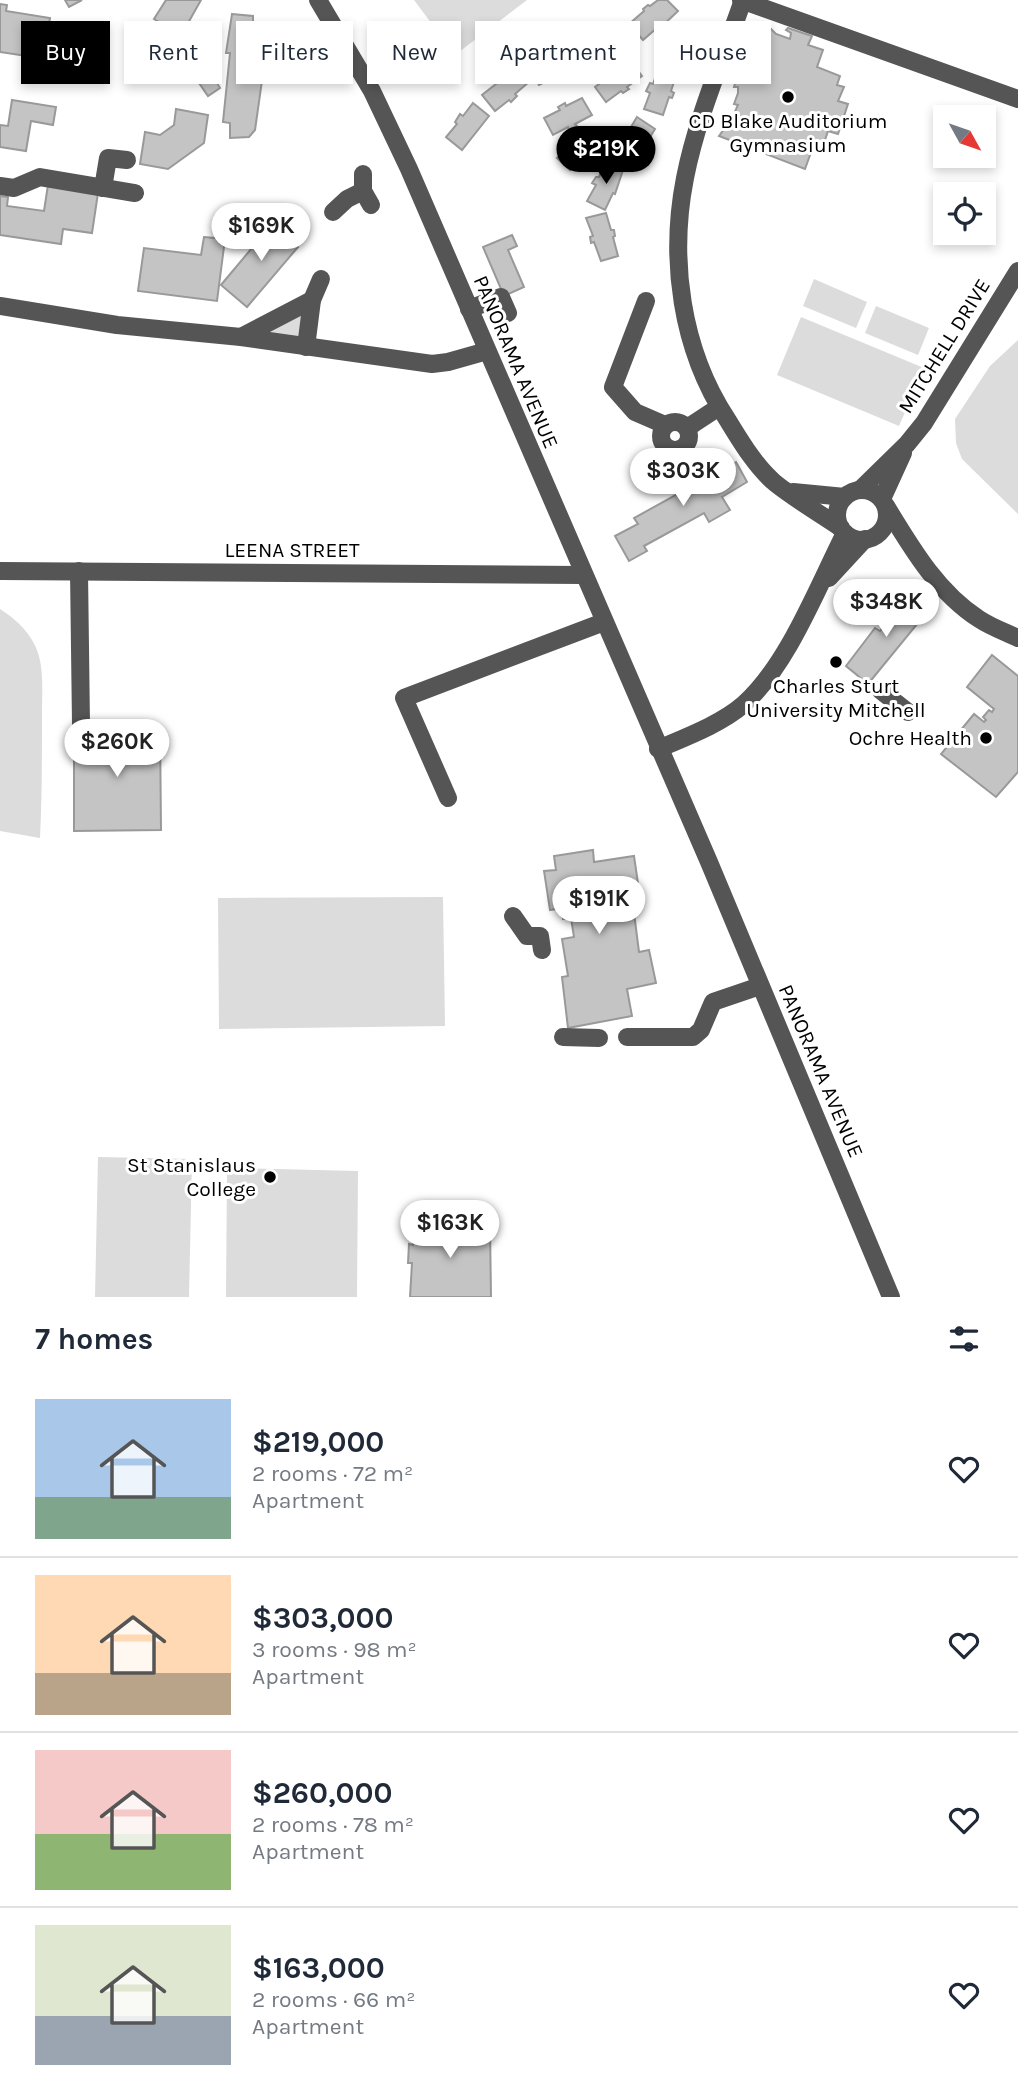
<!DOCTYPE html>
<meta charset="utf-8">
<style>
body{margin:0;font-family:Karla,sans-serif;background:#f6f6f7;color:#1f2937;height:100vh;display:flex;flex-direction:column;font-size:26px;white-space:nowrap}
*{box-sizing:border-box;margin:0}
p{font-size:23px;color:#747a83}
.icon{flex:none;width:38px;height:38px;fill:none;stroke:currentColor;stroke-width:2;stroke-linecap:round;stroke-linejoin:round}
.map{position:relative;height:1297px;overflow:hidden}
.details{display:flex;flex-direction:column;background:#fff;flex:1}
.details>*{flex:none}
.top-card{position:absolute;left:21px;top:21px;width:976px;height:63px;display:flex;gap:14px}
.needle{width:46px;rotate:130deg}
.fabs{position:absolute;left:933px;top:105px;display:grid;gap:14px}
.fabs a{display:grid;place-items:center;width:63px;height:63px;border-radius:0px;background:#fff;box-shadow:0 4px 10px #0003;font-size:35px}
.price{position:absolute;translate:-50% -60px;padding:0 16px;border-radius:24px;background:#fff;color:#222;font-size:23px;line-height:46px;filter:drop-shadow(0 2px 4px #0008)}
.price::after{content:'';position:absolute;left:50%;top:42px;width:21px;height:16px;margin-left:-10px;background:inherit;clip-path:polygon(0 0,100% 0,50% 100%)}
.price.selected{background:#000;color:#fff}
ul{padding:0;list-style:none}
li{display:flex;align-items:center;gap:21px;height:175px;padding:0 35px}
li+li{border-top:2px solid #e0e1e3}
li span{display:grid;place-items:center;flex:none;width:196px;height:140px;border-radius:0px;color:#555}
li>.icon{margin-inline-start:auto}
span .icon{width:84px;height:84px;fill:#fffc;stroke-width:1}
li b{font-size:30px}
h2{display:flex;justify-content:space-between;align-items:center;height:84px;padding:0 35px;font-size:30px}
.chip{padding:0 24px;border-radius:0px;background:#fff;box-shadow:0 4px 10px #0003;font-size:24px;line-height:63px}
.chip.selected{background:#000;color:#fff}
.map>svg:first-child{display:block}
.green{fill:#dcdcdc}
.building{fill:#c4c4c4;stroke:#999;stroke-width:2}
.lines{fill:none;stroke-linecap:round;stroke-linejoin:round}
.minor{stroke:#555;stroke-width:18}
.poi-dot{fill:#000;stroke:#fff;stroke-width:2.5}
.labels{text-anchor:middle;stroke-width:6;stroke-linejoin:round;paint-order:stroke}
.poi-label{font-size:21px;fill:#000;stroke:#fff}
.street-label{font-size:21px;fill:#000;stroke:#fff}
</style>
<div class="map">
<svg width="1018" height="1297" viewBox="0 0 1018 1297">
<rect width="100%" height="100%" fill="#fff"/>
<!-- green -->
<g class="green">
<path d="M 414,0 L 527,0 L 455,55 Z"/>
<path d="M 814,279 L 867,302 L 856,328 L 803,306 Z"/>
<path d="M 312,300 L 306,347 L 241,337 Z"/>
<path d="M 876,306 L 929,328 L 918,355 L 865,333 Z"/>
<path d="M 801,317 L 924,368 L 899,426 L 777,375 Z"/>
<path d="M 1018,340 L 1018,514 L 962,459 L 956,443 L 955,419 L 990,366 Z"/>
<path d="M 0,609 C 17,620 32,634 38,653 C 44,671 42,695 42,713 C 42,755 42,796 40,838 L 0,831 Z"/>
<path d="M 443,897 L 445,1026 L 219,1029 L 218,898 Z"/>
<path d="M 98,1157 L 192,1159 L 189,1297 L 95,1297 Z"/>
<path d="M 227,1168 L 358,1171 L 357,1297 L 226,1297 Z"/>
</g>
<!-- building -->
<g class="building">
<path d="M 65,0 L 82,0 L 69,7 Z"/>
<path d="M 166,0 L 201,0 L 183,32 L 187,39 L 191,37 L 211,68 L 209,70 L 220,88 L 208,96 L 175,48 L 157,38 L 162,24 L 154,19 Z"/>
<path d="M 658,0 L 667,0 L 678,11 L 659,29 L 658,27 L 643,40 L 629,24 L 644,11 L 643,9 L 648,5 L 650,6 Z"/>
<path d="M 0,4 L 7,5 L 6,11 L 50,18 L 45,49 L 34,47 L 32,65 L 26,64 L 27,56 L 0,52 Z"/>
<path d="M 232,14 L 253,16 L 253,24 L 265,27 L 269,31 L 255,130 L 249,137 L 230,138 L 230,123 L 223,122 L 230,53 L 226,53 Z"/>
<path d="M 621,25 L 629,43 L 611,50 L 612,52 L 606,55 L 605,52 L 588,59 L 581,41 L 597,34 L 596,31 L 603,28 L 604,31 Z"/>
<path d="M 770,28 L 776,34 L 790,39 L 791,33 L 786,30 L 788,28 L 812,36 L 808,45 L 823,50 L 817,67 L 840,76 L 837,85 L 844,87 L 838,101 L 848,104 L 838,134 L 828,131 L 823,146 L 814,144 L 805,169 L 719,136 L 732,118 L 738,105 L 734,104 L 738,93 L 738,87 L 734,87 L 739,71 L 749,60 L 757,55 L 753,55 L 762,29 L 767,31 Z"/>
<path d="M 568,48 L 578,65 L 561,73 L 563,77 L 556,80 L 555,77 L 539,85 L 530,69 L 545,59 L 544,56 L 550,53 L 552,56 Z"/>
<path d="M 630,60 L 642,76 L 627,87 L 629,89 L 623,93 L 621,91 L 606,102 L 595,87 L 610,76 L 607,73 L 614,68 L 616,71 Z"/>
<path d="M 516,67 L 529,82 L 515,94 L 517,96 L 511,102 L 509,100 L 495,111 L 482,95 L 496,84 L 494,82 L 500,77 L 502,79 Z"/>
<path d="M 659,67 L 677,73 L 671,91 L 674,93 L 672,98 L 669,97 L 663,115 L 644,109 L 650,93 L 646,91 L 650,83 L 653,84 Z"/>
<path d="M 582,98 L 592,115 L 575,124 L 577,126 L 569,130 L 568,127 L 553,135 L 544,118 L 560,110 L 558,107 L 565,103 L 566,106 Z"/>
<path d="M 12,100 L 56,107 L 53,125 L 31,121 L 26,151 L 0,147 L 0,125 L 8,126 Z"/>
<path d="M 473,103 L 489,116 L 462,150 L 446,137 L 457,124 L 455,122 L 460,114 L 463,116 Z"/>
<path d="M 176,109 L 208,115 L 204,143 L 168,169 L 140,164 L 145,132 L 160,135 L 174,125 Z"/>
<path d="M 637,117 L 655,129 L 641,151 L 639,150 L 629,164 L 613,154 L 623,139 L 620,137 L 625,130 L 628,132 Z"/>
<path d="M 566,148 L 579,158 L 570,170 L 557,158 Z"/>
<path d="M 606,161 L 623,170 L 615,194 L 613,193 L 605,210 L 587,201 L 596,185 L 592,183 L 596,177 L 599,177 Z"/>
<path d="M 48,185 L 98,193 L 92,233 L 63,229 L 61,244 L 0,235 L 0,196 L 8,197 L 7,206 L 44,211 Z"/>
<path d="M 606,213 L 611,230 L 614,230 L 615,236 L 613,237 L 618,256 L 601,261 L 594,242 L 591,243 L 590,237 L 593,236 L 586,218 Z"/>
<path d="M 290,219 L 299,226 L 289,239 L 298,247 L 247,307 L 221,285 L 272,224 L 280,231 Z"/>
<path d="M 512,235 L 517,246 L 508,250 L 524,287 L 504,296 L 483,247 Z"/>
<path d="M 204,237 L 225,239 L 217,301 L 138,291 L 144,248 L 201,255 Z"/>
<path d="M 736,462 L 747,482 L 722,497 L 730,510 L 709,522 L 704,513 L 644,546 L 647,551 L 629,561 L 615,536 L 638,524 L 634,518 L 685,490 L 683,487 L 689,484 L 685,478 L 705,466 L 710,476 Z"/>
<path d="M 903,593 L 927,612 L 868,684 L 846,666 L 875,628 L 880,631 L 885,625 L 881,621 Z"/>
<path d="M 992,655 L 1018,676 L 1018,772 L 996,797 L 941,754 L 974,714 L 984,722 L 986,720 L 983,717 L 989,710 L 992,712 L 994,709 L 967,687 Z"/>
<path d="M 160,726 L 161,830 L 74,831 L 74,727 Z"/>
<path d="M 593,850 L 594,862 L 634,856 L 641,904 L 633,905 L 639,952 L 649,950 L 656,983 L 627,989 L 632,1016 L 568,1028 L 562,977 L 568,976 L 562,939 L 574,937 L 571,918 L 563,919 L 562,908 L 550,910 L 544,871 L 556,870 L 554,856 Z"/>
<path d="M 452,1221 L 490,1227 L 491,1297 L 410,1297 L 412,1263 L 408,1263 L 409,1244 L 413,1245 L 414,1222 Z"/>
</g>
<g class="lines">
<!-- minor -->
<g class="minor">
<path d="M 318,0 L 372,91 L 409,169 L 709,862 L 891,1297"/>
<path d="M 741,0 L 1018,99"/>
<path d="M 743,0 C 723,58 697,117 685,178 C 669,259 681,349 727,419 C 740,440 755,466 775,483 C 795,499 819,513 841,528"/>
<path d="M 363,174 L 363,191 L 371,205"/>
<path d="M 0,186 L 14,188 L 40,177 L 135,193"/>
<path d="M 103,188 L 108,158 L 127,160"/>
<path d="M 333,212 L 347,199 L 363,191"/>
<path d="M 646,301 L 613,387 L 635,412 L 665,425"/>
<path d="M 0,306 L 117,325 L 241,337 L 432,364 L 448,362 L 487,351"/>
<path d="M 469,309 L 501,297 L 508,313"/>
<path d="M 241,337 L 312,300"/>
<path d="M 306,347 L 312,300 L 321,279"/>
<circle cx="675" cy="436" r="14"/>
<path d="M 687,428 L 719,407"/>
<path d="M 860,490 L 907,444 L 924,423 L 1018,271"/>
<circle cx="862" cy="515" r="25"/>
<path d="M 793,492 L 845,497"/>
<path d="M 882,499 L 903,453"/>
<path d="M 886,506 C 911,547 937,592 979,619 C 991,627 1005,632 1018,638"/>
<path d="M 0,571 L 583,575"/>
<path d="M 79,571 L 81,725"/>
<path d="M 829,578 L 865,539"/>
<path d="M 880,690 L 908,712"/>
<path d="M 658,749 C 686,737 721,724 744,704 C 788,665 818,586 845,533"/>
<path d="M 448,798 L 404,698 L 604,622"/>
<path d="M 513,916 L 527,936 L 540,936 L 542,950"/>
<path d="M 563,1037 L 599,1038"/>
<path d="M 627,1037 L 693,1037 L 701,1030 L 713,1002 L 760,986"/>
</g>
</g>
<!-- markers -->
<g class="poi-dot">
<circle cx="788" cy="97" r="7"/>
<circle cx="836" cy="662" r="7"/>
<circle cx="986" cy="738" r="7"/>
<circle cx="270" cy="1177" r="7"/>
</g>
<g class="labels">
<!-- poi labels -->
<g class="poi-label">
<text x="788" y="128">CD Blake Auditorium<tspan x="788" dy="24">Gymnasium</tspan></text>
<text x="836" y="693">Charles Sturt<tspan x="836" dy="24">University Mitchell</tspan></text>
<text x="972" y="745" text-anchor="end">Ochre Health</text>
<text x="256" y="1172" text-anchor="end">St Stanislaus<tspan x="256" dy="24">College</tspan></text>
</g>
<!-- street labels -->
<g class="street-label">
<text transform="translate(944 346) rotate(-58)" y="7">MITCHELL DRIVE</text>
<text transform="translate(516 362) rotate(67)" y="7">PANORAMA AVENUE</text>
<text x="292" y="557">LEENA STREET</text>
<text transform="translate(821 1071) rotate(67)" y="7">PANORAMA AVENUE</text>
</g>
</g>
</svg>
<div class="fabs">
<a><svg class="needle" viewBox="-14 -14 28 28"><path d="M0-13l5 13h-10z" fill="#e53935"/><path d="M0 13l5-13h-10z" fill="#747a83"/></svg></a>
<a><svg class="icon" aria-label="locate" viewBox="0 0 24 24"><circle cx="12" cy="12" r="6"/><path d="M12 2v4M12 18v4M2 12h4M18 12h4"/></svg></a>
</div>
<b class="price selected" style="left:606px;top:186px">$219K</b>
<b class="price" style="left:261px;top:263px">$169K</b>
<b class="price" style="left:683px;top:508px">$303K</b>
<b class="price" style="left:886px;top:639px">$348K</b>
<b class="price" style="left:117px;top:779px">$260K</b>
<b class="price" style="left:599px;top:936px">$191K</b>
<b class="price" style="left:450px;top:1260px">$163K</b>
<div class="top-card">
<a class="chip selected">Buy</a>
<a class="chip">Rent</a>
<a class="chip">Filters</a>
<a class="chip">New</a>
<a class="chip">Apartment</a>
<a class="chip">House</a>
</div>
</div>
<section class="details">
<h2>7 homes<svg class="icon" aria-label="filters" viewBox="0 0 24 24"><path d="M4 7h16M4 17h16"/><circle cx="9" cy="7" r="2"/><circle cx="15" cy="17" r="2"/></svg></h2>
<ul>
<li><span style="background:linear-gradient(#a9c7e8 70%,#7fa58c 0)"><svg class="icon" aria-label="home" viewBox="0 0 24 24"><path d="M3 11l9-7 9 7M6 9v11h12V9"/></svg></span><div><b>$219,000</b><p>2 rooms · 72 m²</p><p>Apartment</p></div><svg class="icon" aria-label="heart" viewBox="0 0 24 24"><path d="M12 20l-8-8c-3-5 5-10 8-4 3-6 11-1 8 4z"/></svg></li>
<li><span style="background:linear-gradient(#ffd9b3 70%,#b9a48a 0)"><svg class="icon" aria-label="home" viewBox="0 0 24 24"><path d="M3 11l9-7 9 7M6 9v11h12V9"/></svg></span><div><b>$303,000</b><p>3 rooms · 98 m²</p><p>Apartment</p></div><svg class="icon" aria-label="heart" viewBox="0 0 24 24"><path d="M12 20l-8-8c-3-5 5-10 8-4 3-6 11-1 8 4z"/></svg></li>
<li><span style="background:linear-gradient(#f6c9c9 60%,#8fb573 0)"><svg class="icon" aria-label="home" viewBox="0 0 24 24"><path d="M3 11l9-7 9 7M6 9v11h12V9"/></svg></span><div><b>$260,000</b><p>2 rooms · 78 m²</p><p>Apartment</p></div><svg class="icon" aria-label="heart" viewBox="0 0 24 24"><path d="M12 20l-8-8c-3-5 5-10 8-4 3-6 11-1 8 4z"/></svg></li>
<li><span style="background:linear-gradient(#dfe7d0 65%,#9aa5b1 0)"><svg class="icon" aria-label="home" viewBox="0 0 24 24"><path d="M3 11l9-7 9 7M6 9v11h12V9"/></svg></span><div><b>$163,000</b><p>2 rooms · 66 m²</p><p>Apartment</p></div><svg class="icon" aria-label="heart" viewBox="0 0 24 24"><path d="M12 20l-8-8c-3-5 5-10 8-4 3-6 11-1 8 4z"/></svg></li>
</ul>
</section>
